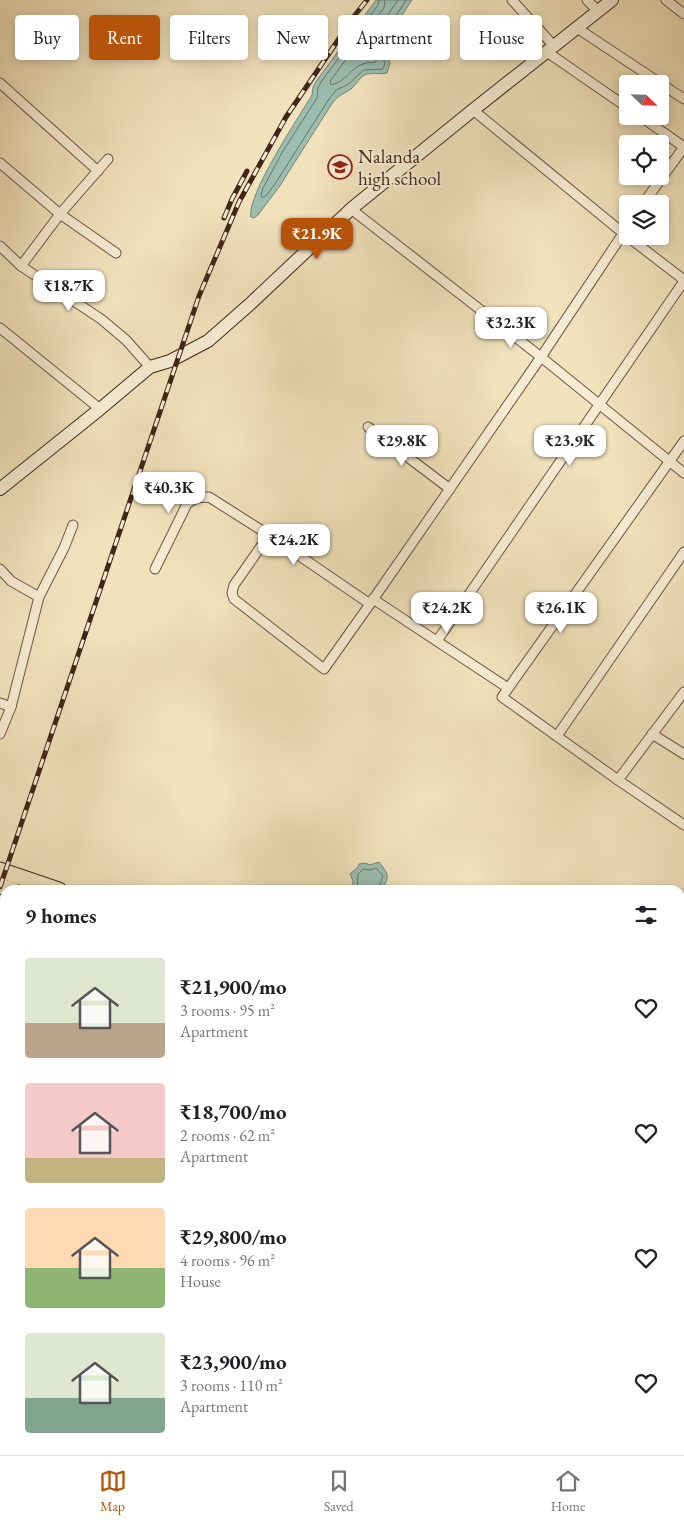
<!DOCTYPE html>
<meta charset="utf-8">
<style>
body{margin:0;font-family:"EB Garamond",serif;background:#f2f2f2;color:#202124;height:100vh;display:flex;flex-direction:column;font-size:19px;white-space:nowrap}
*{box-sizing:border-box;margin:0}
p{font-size:16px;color:#757577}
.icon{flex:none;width:28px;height:28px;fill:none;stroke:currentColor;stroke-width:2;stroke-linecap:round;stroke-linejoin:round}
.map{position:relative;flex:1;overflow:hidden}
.side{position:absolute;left:0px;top:885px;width:685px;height:570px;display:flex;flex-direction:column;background:#fff;border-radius:15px 15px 0 0;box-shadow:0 2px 8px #0003}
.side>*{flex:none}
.hud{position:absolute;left:15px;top:15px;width:655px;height:45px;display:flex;gap:10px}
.needle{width:32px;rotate:113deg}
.fabs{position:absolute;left:619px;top:75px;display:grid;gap:10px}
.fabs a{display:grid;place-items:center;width:50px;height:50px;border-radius:5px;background:#fff;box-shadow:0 2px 8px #0003;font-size:25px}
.price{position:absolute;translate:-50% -42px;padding:0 11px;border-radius:10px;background:#fff;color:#222;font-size:16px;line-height:32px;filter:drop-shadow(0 1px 2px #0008)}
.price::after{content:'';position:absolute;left:50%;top:30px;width:15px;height:11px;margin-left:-8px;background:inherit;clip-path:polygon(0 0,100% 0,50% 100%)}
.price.current{background:#b45309;color:#fff}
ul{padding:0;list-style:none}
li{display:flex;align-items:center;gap:15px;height:125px;padding:0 25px}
li span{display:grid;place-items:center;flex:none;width:140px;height:100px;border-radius:5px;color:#555}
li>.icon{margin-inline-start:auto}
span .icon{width:60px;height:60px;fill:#fffc;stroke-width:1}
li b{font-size:21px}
h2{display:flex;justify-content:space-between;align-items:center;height:60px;padding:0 25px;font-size:21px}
.chip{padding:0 18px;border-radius:5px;background:#fff;box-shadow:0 2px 8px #0003;font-size:18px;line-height:45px}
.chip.current{background:#b45309;color:#fff}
.tab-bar{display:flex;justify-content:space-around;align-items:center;height:70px;border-top:1px solid #e0e0e0;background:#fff;font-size:14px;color:#757577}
.tab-bar a{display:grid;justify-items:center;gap:2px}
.tab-bar .current{color:#b45309}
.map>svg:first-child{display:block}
.water{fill:#9bbeb1;stroke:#778174}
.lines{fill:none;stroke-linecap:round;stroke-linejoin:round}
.shore{stroke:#6e7264;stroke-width:1}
.street-casing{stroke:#6d5441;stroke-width:11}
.secondary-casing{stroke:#412518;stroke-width:14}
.highway-casing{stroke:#412518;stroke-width:17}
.street{stroke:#f6ecd3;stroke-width:9}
.secondary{stroke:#f6ecd3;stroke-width:12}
.highway{stroke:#f1e2bc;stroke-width:15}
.rail-casing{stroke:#412518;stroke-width:5}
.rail{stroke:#f6ecd3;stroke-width:3;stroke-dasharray:9;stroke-linecap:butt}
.labels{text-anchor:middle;stroke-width:4;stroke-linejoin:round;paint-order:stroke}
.poi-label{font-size:19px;fill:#412518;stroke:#f6ecd3;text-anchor:start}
</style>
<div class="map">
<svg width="684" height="1455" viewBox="0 0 684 1455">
<rect width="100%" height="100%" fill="#f1e2bc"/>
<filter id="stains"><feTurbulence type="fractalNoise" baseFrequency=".004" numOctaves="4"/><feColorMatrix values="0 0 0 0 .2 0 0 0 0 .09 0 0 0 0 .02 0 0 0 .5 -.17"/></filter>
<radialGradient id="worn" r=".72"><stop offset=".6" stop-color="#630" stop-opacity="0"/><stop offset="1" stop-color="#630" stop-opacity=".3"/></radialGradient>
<!-- water -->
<g class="water">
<path d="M 376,0 L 412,0 L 383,44 L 384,50 L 390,63 L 387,73 C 380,75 374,72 367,74 C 360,76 357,84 352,88 C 345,94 341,93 333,102 L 279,187 L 258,215 L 254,218 L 251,217 C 246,196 299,117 312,95 L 313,87 L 317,80 Z"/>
<path d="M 379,862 C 388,874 391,876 381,890 L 351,890 L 353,881 L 350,874 L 358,867 L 359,864 L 365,863 L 370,865 Z"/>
</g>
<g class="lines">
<!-- shore -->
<g class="shore">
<path d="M 379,0 L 378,5 L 321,82 L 318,88 L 317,98 L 283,151 L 263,188 L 261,195 L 262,197 L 265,197 L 275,184 L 329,99 L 336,90 L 349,84 L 357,76 L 364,70 L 383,69 L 385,63 L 379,51 L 379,43 L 406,0"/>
<path d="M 385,0 L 384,8 L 330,81 L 331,85 C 347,81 350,68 363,64 C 367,62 372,63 376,62 C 375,56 371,50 372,42 C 374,33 392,9 398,0"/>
<path d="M 357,890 L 358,874 L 363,869 L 370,870 L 376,868 L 383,876 L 378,890"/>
</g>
<!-- street casing -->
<g class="street-casing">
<g id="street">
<path d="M 512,0 L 554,46"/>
<path d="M 587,0 L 598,11"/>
<path d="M 666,0 L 684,14"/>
<path d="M 577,28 L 684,99"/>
<path d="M 547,52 L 628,108"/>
<path d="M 0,83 L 98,171"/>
<path d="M 473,110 L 623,233 L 684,280"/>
<path d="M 640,116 L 684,147"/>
<path d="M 0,163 L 60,214 L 116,253"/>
<path d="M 643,204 L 684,147"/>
<path d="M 351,209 L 541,357 L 684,473"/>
<path d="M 0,246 L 21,266 L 101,319 L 126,340 L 150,367"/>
<path d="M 21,266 L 60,214 L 108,159"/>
<path d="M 0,328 L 100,409"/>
<path d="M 368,427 L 450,489"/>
<path d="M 269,535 L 234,585 L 232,593 L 234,599 L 324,669 L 370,604"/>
<path d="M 0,569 L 11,581 L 39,597"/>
<path d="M 155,569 L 187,504 C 194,498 199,497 209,497 L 269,535 L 370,604 L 541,357 L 628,226"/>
<path d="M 373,599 L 508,688"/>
<path d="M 437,641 L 684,281"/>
<path d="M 684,692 L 618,780 L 684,825"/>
<path d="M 0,703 L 11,707"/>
<path d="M 0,734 L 11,707 L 39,597 L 64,548 L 73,525"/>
<path d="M 652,734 L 684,754"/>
<path d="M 557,736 L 684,552"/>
<path d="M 618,780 L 502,697 L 684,441"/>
<path d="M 680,1002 L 684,1004"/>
<path d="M 0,1029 L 5,1021"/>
<path d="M 0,1152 L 5,1138"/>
<path d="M 0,1193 L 5,1196"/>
<path d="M 680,1247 L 684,1249"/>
<path d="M 680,1270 L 684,1264"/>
<path d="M 0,1294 L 5,1285"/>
<path d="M 680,1353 L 684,1356"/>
<path d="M 0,1360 L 5,1370"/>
<path d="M 0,1423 L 5,1419"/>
<path d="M 680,1440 L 684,1443"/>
<path d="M 122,1450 L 126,1455"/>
<path d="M 366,1450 L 372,1455"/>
<path d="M 28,1455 L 34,1450"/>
<path d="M 96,1455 L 102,1450"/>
<path d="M 200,1455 L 207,1450"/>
<path d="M 453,1455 L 456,1450"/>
<path d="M 553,1455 L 556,1450"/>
<path d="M 647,1455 L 651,1450"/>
</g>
</g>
<!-- secondary casing -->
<g class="secondary-casing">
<path id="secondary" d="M 0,489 L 100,409 L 150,367 L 170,361 L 208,341 L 249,305 L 351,209 L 473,110 L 612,0"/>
</g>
<!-- highway casing -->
<g class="highway-casing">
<g id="highway">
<path d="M 0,870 L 59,890"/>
<path d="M 0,886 L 13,890"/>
<path d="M 680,942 L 684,937"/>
<path d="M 680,967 L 684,962"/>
<path d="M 172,1450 L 175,1455"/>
</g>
</g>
<!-- street -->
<use href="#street" class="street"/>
<!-- secondary -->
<use href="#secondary" class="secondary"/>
<!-- highway -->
<use href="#highway" class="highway"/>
<!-- rail casing -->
<g class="rail-casing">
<g id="rail">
<path d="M 224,218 L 232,199 L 247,171"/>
<path d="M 0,887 L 199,296 L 239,202 L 286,117 L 355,15 L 367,0"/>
</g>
</g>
<!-- rail -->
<use href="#rail" class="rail"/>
</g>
<!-- icons -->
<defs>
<g id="school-ring" transform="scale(1.25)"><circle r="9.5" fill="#f6ecd3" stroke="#8f2418" stroke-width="1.5"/><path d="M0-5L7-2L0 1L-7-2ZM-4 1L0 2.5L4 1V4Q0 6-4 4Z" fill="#8f2418"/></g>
</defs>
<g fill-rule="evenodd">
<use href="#school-ring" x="340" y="167"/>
</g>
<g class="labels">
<!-- poi labels -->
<g class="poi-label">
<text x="358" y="163">Nalanda<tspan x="358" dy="22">high school</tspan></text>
</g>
</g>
<rect width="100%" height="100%" filter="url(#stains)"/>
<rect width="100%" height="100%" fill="url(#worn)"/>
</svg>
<div class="fabs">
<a><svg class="needle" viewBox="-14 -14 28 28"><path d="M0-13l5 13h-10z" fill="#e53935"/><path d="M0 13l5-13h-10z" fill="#757577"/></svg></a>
<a><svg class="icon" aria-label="locate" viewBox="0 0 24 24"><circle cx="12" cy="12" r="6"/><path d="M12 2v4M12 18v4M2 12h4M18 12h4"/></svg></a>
<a><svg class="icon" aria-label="layers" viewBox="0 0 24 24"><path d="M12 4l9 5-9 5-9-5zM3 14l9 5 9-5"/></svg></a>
</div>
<b class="price current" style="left:317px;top:260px">₹21.9K</b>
<b class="price" style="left:69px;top:312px">₹18.7K</b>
<b class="price" style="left:511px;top:349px">₹32.3K</b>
<b class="price" style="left:402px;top:467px">₹29.8K</b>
<b class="price" style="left:570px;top:467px">₹23.9K</b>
<b class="price" style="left:169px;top:514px">₹40.3K</b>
<b class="price" style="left:294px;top:566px">₹24.2K</b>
<b class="price" style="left:447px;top:634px">₹24.2K</b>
<b class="price" style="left:561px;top:634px">₹26.1K</b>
<div class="hud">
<a class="chip">Buy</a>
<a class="chip current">Rent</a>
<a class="chip">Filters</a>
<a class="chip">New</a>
<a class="chip">Apartment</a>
<a class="chip">House</a>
</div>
<section class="side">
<h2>9 homes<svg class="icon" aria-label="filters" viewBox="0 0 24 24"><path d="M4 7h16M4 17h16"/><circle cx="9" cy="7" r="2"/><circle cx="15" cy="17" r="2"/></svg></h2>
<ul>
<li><span style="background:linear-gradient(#dfe7d0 65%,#b9a48a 0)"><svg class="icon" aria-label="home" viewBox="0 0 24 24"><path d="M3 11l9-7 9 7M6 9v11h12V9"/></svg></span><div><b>₹21,900/mo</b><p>3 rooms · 95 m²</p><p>Apartment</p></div><svg class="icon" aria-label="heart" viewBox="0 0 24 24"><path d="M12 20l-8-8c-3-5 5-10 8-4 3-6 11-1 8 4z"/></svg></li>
<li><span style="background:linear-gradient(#f6c9c9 75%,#c2b280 0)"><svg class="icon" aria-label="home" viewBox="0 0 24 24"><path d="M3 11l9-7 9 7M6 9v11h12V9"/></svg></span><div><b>₹18,700/mo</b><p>2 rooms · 62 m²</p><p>Apartment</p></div><svg class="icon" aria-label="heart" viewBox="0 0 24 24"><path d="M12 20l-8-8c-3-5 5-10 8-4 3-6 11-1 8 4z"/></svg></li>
<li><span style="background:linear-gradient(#ffd9b3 60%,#8fb573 0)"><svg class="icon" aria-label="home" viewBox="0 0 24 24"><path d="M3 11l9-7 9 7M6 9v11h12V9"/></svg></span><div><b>₹29,800/mo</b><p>4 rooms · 96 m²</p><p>House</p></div><svg class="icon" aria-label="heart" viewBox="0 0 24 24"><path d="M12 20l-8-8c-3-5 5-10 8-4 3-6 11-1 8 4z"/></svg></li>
<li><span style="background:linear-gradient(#dfe7d0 65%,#7fa58c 0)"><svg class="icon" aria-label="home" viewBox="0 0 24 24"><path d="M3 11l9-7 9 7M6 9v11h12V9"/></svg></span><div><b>₹23,900/mo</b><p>3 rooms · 110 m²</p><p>Apartment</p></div><svg class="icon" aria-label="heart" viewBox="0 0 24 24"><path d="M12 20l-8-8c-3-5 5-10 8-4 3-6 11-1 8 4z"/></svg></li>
</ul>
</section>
</div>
<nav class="tab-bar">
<a class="current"><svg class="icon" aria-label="map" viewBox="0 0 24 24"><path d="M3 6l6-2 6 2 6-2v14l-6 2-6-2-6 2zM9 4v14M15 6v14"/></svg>Map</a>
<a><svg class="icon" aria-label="saved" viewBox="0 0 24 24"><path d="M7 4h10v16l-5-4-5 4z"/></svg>Saved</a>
<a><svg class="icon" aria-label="home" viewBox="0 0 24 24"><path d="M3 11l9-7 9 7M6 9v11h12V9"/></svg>Home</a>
</nav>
